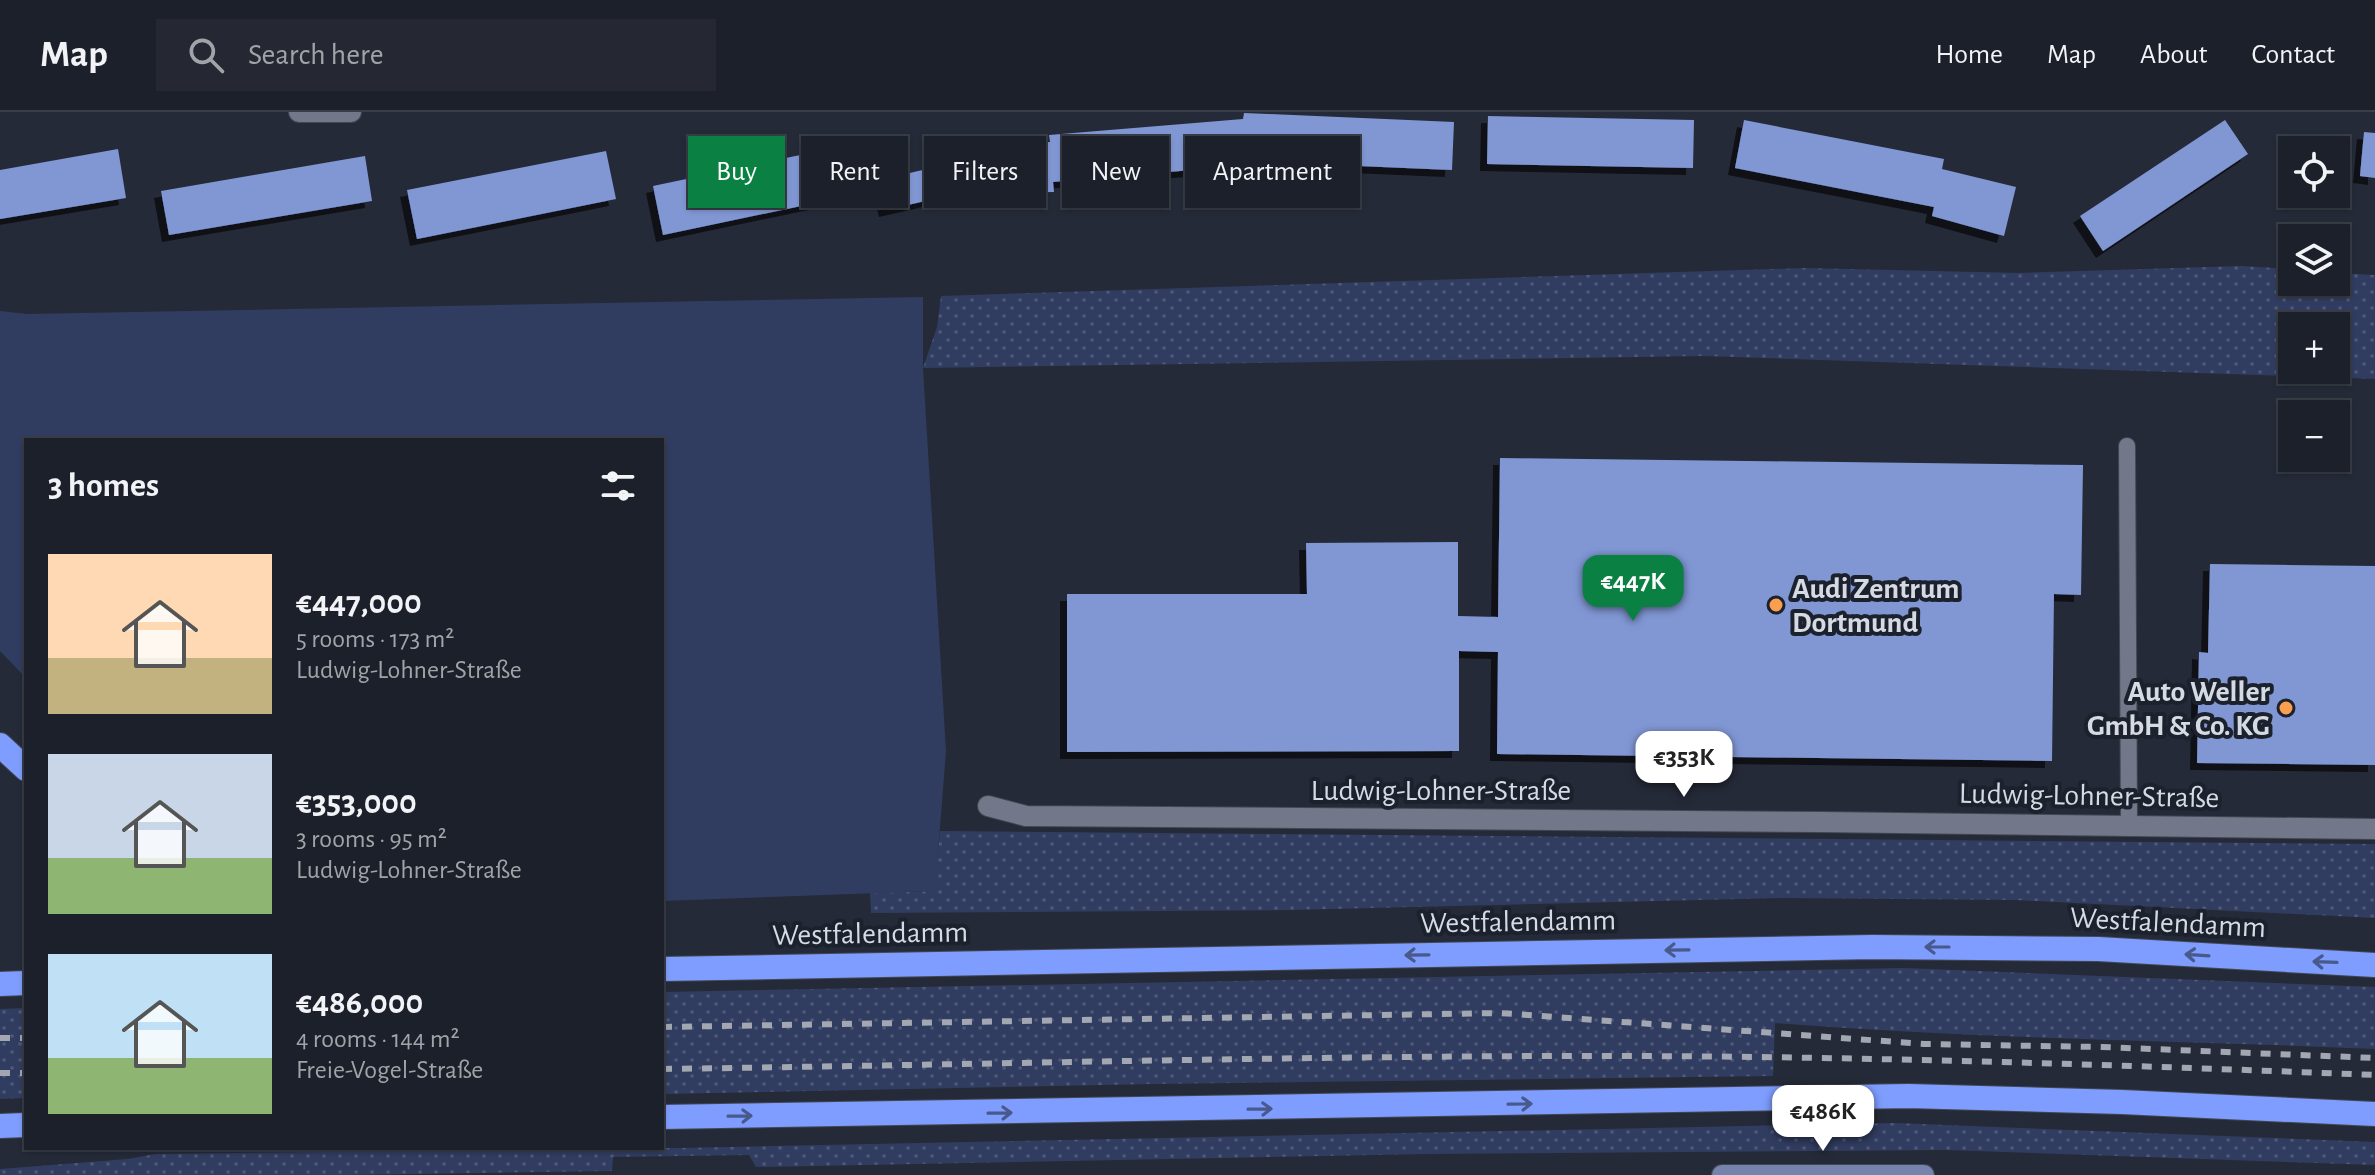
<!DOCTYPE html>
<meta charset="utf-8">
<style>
body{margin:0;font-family:"Alegreya Sans",sans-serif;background:#252832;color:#f1f3f6;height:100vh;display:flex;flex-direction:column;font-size:30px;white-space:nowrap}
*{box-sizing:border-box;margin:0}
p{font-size:26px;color:#a0a3a8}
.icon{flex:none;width:44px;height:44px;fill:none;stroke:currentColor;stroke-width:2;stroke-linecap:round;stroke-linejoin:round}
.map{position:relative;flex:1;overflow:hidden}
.sheet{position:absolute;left:24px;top:326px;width:640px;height:712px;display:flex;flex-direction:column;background:#1c202a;border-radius:0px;box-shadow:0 2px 6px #0004,0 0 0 2px #3a3e47}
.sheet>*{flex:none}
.top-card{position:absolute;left:688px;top:24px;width:760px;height:72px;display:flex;gap:16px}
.controls{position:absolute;left:2278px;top:24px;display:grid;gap:16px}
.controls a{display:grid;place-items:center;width:72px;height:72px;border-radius:0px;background:#1c202a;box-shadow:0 2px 6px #0004,0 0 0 2px #3a3e47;font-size:40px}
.price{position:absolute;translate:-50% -68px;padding:0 18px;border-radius:16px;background:#fff;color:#222;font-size:26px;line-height:52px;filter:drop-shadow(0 2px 4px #0008)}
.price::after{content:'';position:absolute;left:50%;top:48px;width:24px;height:18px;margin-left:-12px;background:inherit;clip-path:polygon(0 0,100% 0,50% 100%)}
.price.current{background:#0b8043;color:#fff}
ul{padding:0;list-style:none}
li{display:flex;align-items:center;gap:24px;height:200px;padding:0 24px}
li span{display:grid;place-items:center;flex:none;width:224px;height:160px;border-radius:0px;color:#555}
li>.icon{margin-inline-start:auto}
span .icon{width:96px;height:96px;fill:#fffc;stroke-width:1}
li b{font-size:34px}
h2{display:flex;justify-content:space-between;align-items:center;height:96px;padding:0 24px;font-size:34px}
.tag{padding:0 28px;border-radius:0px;background:#1c202a;box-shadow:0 2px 6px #0004,0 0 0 2px #3a3e47;font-size:28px;line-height:72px}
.tag.current{background:#0b8043;color:#fff}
header{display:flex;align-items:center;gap:48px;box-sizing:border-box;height:112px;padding:0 40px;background:#1c202a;border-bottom:2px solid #3a3e47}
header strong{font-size:38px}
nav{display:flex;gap:44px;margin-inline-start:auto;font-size:28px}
.search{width:560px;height:72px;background:#252832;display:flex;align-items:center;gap:20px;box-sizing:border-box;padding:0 28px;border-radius:0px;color:#a0a3a8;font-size:30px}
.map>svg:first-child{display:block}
.grass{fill:url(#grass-dots);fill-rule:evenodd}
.park{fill:#313d60}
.building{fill:#8197d4;filter:url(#shadow)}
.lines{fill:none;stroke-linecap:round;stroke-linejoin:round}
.lane-casing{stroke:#434752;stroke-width:18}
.street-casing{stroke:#434752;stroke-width:22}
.secondary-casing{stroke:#434752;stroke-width:22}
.highway-casing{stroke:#434752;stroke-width:26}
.lane{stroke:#727889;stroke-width:16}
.street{stroke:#727889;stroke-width:20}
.secondary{stroke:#7683ac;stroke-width:20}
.highway{stroke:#7e9dfe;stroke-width:24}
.rail{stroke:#a3a7b2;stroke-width:6;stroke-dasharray:10 10;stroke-linecap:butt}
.oneway{stroke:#48598c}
.poi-dot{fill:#fa9f4f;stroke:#1c212e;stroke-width:3}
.labels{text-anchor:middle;stroke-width:8;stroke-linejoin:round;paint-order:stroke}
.poi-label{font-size:30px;font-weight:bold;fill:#d6dae3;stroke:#1c212e;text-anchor:start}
.street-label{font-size:30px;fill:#d6dae3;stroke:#1c212e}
</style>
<header>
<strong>Map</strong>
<div class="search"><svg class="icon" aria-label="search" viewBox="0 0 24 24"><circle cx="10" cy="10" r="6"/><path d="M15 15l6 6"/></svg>Search here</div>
<nav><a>Home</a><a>Map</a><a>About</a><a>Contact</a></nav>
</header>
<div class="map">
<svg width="2375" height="1063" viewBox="0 0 2375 1063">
<defs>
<pattern id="grass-dots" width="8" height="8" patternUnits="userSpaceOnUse" patternTransform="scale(2)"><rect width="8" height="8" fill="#313d60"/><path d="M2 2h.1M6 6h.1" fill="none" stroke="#4e5877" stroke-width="1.8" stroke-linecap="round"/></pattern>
<filter id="shadow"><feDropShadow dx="-7" dy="7" stdDeviation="0" flood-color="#0009"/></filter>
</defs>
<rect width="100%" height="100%" fill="#252a38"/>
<!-- grass -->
<g class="grass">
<path d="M 2241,154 L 2292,157 L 2292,170 L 2336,170 L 2336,161 L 2375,163 L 2375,267 L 1704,244 L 923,256 L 937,215 L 941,184 L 1805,156 L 2019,161 ZM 2336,214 L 2336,258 L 2292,258 L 2292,214 Z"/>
<path d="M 940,719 L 2375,732 L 2375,806 L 2015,788 L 1784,786 L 1291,798 L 871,801 L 870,781 L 934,779 Z"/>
<path d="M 1904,856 L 2375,875 L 2375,937 C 2175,928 1974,927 1775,911 L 1773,964 L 1151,972 L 662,982 L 662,880 Z"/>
<path d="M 26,896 L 26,986 L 0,987 L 0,897 Z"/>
<path d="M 1895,1011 L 2375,1030 L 2375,1053 L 1947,1038 L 1426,1042 L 756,1055 L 749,1043 L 613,1045 L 612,1059 L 349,1063 L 0,1063 L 0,1057 L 128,1047 L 155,1042 L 680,1036 Z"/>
</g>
<!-- park -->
<path class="park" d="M 923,185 L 923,256 L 946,639 L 935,779 L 662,789 L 662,328 L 26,328 L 26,566 L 0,539 L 0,199 L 27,202 Z"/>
<!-- building -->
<g class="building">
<path d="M 1244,1 L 1454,10 L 1452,58 L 1241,49 L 1241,67 L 1193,69 L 1192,58 L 1157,61 L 1053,70 L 1054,80 L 985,81 L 986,89 L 970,90 L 969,79 L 886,98 L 879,68 L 962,49 L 959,33 L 1050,30 L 1049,23 L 1243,7 Z"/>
<path d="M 1488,4 L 1694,8 L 1693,56 L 1487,52 Z"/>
<path d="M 1744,8 L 1944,47 L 1942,57 L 2016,75 L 2004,124 L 1932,104 L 1934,95 L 1735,56 Z"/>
<path d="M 2225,8 L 2248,42 L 2103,139 L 2080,104 Z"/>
<path d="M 2364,20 L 2375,21 L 2375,66 L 2360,64 Z"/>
<path d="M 853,32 L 863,81 L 663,123 L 653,74 Z"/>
<path d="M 118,37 L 126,86 L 0,107 L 0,58 Z"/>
<path d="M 606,39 L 616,87 L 417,127 L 407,78 Z"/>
<path d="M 365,44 L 372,89 L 169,123 L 161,79 Z"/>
<path d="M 1500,346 L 2083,353 L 2081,483 L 2054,482 L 2052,649 L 1497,642 L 1498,540 L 1459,539 L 1459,639 L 1067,640 L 1067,482 L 1307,482 L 1306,431 L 1458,430 L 1458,504 L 1498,505 Z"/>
<path d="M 2210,452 L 2375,454 L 2375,653 L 2197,651 L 2199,540 L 2208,541 Z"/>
</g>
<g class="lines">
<!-- lane casing -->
<g class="lane-casing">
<path id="lane" d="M 2127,334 L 2129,713"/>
</g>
<!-- street casing -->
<g class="street-casing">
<g id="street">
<path d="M 299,0 L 351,0"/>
<path d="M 988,694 L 1026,704 L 1821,710 L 2375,717"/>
</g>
</g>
<!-- secondary casing -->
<g class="secondary-casing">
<path id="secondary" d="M 1722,1063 L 1924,1063"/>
</g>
<!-- highway casing -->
<g class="highway-casing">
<g id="highway">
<path d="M 0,633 L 26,657"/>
<path d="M 662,857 L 1872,835 L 2098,837 L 2375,853"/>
<path d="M 0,872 L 26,871"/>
<path d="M 662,1005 L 1908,984 L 2122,990 L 2375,1002"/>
<path d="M 0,1014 L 26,1013"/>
</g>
</g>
<!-- lane -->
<use href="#lane" class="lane"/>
<!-- street -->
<use href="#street" class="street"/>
<!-- secondary -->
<use href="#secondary" class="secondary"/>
<!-- highway -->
<use href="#highway" class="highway"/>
<!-- rail -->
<g class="rail">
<path d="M 662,915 L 1500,901 L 1924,932 L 2102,935 L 2375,946"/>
<path d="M 0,926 L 26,926"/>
<path d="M 662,957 C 958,953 1253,945 1549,944 C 1824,943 2100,952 2375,963"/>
<path d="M 0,961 L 26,961"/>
</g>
</g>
<!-- one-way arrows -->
<defs><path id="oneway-shaft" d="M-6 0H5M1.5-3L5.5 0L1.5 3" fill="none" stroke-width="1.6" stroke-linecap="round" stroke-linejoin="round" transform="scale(2)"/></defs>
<g class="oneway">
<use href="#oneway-shaft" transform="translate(1937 835) rotate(-180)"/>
<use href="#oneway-shaft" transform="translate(1677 838) rotate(179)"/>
<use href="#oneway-shaft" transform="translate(1417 843) rotate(179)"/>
<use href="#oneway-shaft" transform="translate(2197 843) rotate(-176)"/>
<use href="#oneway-shaft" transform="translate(2325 850) rotate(-178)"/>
<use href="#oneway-shaft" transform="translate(1520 992) rotate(-1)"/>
<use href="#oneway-shaft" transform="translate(1260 997) rotate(-1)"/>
<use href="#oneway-shaft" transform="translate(1000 1001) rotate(-1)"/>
<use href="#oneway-shaft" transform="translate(740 1004) rotate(-1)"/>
</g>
<!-- markers -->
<g class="poi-dot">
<circle cx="1776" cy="493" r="8"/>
<circle cx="2286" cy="596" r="8"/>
</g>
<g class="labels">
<!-- poi labels -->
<g class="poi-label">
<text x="1792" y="486">Audi Zentrum<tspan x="1792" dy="34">Dortmund</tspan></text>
<text x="2270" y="589" text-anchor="end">Auto Weller<tspan x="2270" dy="34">GmbH &amp; Co. KG</tspan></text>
</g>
<!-- street labels -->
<g class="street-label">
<text x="1441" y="688">Ludwig-Lohner-Straße</text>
<text transform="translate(2089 683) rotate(1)" y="10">Ludwig-Lohner-Straße</text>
<text transform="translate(1518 809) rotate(-1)" y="10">Westfalendamm</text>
<text transform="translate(2168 810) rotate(3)" y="10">Westfalendamm</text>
<text transform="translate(870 821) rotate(-1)" y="10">Westfalendamm</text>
</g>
</g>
</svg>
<div class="controls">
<a><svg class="icon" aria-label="locate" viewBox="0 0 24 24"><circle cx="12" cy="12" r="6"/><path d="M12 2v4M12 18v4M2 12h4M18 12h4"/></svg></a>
<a><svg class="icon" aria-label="layers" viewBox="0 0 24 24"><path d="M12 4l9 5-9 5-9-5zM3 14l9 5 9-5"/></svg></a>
<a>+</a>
<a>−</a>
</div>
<b class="price current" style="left:1633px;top:511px">€447K</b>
<b class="price" style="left:1684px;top:687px">€353K</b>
<b class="price" style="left:1823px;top:1041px">€486K</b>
<div class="top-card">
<a class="tag current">Buy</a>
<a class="tag">Rent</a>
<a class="tag">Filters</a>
<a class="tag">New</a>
<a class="tag">Apartment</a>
</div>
<section class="sheet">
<h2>3 homes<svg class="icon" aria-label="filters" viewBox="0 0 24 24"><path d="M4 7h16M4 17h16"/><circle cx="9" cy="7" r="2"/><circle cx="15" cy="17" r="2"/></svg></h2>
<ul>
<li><span style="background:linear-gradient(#ffd9b3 65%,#c2b280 0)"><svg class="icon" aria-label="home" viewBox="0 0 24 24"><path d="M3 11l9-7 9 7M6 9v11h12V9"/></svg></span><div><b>€447,000</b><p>5 rooms · 173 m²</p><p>Ludwig-Lohner-Straße</p></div></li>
<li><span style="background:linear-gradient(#c9d6e8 65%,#8fb573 0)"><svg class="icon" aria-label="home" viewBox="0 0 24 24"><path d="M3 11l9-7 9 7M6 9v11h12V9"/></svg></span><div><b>€353,000</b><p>3 rooms · 95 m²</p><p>Ludwig-Lohner-Straße</p></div></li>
<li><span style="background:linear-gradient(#bfe0f5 65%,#8fb573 0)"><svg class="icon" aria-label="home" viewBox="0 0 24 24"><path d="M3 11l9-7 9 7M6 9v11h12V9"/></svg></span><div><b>€486,000</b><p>4 rooms · 144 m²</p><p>Freie-Vogel-Straße</p></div></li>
</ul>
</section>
</div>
